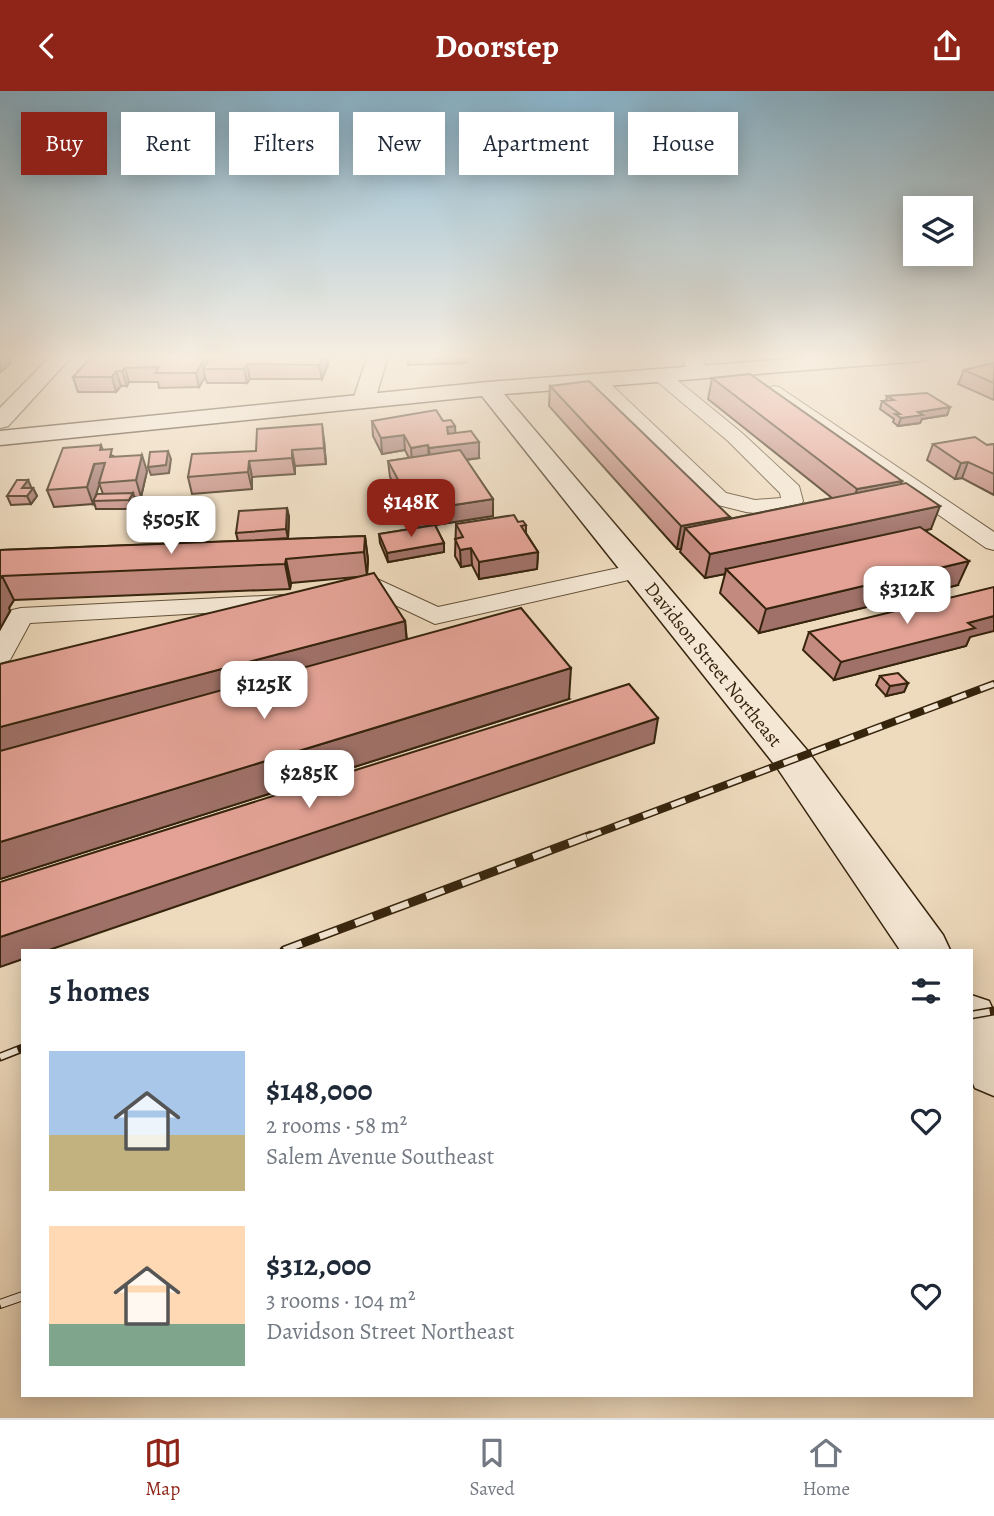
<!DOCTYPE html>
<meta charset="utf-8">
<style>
body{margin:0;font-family:Alegreya,serif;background:#f2f2f3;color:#1f2937;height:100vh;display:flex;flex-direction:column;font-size:26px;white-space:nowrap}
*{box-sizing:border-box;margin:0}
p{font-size:23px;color:#747a83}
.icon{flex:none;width:38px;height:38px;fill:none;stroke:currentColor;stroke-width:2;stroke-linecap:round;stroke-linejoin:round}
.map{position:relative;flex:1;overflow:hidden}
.drawer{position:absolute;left:21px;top:858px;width:952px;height:448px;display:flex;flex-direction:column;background:#fff;border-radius:0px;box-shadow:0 4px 18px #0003}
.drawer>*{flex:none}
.top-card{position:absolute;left:21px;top:21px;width:952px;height:63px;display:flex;gap:14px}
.tools{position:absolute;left:903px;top:105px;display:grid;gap:14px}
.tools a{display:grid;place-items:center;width:70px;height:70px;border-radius:0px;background:#fff;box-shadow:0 4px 18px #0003;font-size:35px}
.price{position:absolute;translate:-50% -60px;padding:0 16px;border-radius:14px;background:#fff;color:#222;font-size:23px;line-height:46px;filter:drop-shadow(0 2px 4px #0008)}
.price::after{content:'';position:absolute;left:50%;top:42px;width:21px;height:16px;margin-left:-10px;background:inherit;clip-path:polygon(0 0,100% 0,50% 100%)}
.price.on{background:#8f2418;color:#fff}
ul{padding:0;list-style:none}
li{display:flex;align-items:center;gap:21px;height:175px;padding:0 28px}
li span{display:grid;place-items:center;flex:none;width:196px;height:140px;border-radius:0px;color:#555}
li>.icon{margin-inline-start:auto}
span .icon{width:84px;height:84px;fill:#fffc;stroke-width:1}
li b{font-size:30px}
h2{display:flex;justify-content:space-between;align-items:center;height:84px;padding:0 28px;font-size:30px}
.tag{padding:0 24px;border-radius:0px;background:#fff;box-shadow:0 4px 18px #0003;font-size:24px;line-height:63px}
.tag.on{background:#8f2418;color:#fff}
header{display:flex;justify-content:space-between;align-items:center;height:91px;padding:0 28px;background:#8f2418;color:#fff;font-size:32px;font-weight:700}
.tabs{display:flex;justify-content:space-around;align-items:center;height:98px;border-top:2px solid #e0e1e3;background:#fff;font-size:19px;color:#747a83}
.tabs a{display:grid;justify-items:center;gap:4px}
.tabs .on{color:#8f2418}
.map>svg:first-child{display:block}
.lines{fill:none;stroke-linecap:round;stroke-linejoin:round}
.lane-casing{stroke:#645239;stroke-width:2}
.street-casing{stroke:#645239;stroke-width:3}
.secondary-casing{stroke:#36240d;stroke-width:3}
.lane{fill:#f4e7d4;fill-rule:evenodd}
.street{fill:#f4e7d4;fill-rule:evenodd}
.secondary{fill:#f4e7d4;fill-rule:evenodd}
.rail-far2-casing{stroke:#36240d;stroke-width:8}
.rail-far1-casing{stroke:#36240d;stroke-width:9}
.rail-casing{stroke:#36240d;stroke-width:10}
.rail-far2{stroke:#f4e7d4;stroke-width:5;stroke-dasharray:15;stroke-linecap:butt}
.rail-far1{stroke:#f4e7d4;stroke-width:6;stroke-dasharray:19;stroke-linecap:butt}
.rail{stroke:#f4e7d4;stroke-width:8;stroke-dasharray:24;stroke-linecap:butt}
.wall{fill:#c38b80;stroke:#36240d;stroke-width:2;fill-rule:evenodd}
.shaded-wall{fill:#9f7168;stroke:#36240d;stroke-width:2}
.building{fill:#e3a295;stroke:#36240d;stroke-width:2}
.labels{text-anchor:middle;stroke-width:5;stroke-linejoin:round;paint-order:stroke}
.street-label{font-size:19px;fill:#36240d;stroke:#f4e7d4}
</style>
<header><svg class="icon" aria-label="back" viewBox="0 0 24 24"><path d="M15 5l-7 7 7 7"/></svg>Doorstep<svg class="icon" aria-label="share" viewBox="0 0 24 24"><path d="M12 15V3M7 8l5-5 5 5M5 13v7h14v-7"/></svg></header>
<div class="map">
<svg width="994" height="1327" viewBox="0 0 994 1327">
<rect width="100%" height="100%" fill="#eedabd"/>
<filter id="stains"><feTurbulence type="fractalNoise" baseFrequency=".00286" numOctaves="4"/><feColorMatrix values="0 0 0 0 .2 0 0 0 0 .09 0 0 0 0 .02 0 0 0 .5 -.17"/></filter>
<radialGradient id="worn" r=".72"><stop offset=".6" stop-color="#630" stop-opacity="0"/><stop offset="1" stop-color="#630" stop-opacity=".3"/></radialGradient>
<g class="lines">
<!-- lane casing -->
<g class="lane-casing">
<g id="lane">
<path d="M 659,278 L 665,279 L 742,342 L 799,395 L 803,410 L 800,415 L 790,418 L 764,423 L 746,421 L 710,412 L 587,289 L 590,285 L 602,285 L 726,402 L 755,409 L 781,407 L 780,402 L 728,350 L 653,287 L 650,283 L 653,279 Z"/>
<path d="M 773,295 L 779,296 L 994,441 L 994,459 L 986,457 L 767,304 L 764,300 Z"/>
<path d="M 637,473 L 646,475 L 649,480 L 646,485 L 435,533 L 372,503 L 347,508 L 338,505 L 334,500 L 338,495 L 375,487 L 438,516 Z"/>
<path d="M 283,504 L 292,507 L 296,512 L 292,517 L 30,532 L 10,569 L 0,572 L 0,539 L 12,519 L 21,517 Z"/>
</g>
</g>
<!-- street casing -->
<g class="street-casing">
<g id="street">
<path d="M 52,264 L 73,264 L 8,335 L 0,337 L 0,317 Z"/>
<path d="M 368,264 L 388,264 L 375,309 L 372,314 L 356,314 L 353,309 Z"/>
<path d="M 680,264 L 700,264 L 708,280 L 704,284 L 690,284 Z"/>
</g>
</g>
<!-- secondary casing -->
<g class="secondary-casing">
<g id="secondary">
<path d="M 841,264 L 931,264 L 928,268 L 921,270 L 504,303 L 806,658 L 943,844 L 950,859 L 900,859 L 778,678 L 482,305 L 0,354 L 0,340 L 488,291 Z"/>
<path d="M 971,904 L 989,910 L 994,921 L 994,1005 L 975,997 L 971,988 Z"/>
</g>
</g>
<!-- lane -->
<use href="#lane" class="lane"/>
<!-- street -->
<use href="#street" class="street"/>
<!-- secondary -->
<use href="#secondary" class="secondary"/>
<!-- rail-far2 casing -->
<g class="rail-far2-casing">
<path id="rail-far2" d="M 587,746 L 994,593"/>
</g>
<!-- rail-far1 casing -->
<g class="rail-far1-casing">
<g id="rail-far1">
<path d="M 284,859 L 591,744"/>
<path d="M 971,924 L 994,920"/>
<path d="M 0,966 L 23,957"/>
</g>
</g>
<!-- rail casing -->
<g class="rail-casing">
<path id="rail" d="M 0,1213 L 23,1205"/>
</g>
<!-- rail-far2 -->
<use href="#rail-far2" class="rail-far2"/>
<!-- rail-far1 -->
<use href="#rail-far1" class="rail-far1"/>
<!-- rail -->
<use href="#rail" class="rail"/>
</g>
<!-- wall -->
<g class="wall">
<path d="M 117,264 L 206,265 L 208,271 L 212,264 L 327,264 L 328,273 L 322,288 L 250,288 L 247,292 L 207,292 L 205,286 L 199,296 L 159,297 L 158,291 L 129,291 L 127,295 L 121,295 L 116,301 L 78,301 L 73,286 L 118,266 Z"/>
<path d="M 408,264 L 467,264 L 466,272 L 408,274 Z"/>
<path d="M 994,272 L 994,309 L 958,293 L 964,279 Z"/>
<path d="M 712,287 L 901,393 L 931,438 L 926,439 L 958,494 L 759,542 L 720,502 L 725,483 L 705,487 L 680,461 L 681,458 L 677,458 L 549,315 L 550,295 L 730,426 L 729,428 L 832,407 L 708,308 Z"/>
<path d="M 887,305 L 950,316 L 947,324 L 922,328 L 920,332 L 898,335 L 893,331 L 894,328 L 880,318 L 882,310 L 886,310 Z"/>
<path d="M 372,330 L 443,330 L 479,367 L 466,369 L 493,408 L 493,425 L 435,434 L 444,452 L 444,461 L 388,471 L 380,452 L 379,443 L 416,437 L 390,386 L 388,370 L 409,367 L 405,359 L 382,363 L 373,345 Z"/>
<path d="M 324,349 L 326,373 L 295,375 L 295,383 L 252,386 L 252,398 L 192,403 L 188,386 L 256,360 Z"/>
<path d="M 933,353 L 987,354 L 994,353 L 994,404 L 962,387 L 955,388 L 927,369 Z"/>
<path d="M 103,359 L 115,366 L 147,380 L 141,406 L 134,406 L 136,411 L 132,418 L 96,418 L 94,411 L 93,413 L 54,416 L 47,399 ZM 99,392 L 103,403 L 95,407 Z"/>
<path d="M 28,389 L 31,397 L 33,397 L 37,405 L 31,413 L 11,414 L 7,405 Z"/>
<path d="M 287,417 L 289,426 L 288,447 L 262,449 L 365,445 L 368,469 L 367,483 L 405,530 L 407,549 L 569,608 L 0,788 L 356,486 L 291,492 L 290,498 L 14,509 L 9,517 L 10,520 L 0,538 L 0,459 L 238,450 L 236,442 Z"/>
<path d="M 518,431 L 526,434 L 526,442 L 538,461 L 537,478 L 479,488 L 472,474 L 461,476 L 455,465 L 456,433 Z"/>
<path d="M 809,541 L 970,546 L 966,555 L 834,589 L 803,559 Z"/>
<path d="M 880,585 L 908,592 L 904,601 L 886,605 L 876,594 Z"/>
</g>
<!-- shaded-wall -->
<g class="shaded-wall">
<path d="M 0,264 L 8,264 L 11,272 L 0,282 Z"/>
<path d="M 324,264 L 327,264 L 328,273 L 322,288 L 319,274 Z"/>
<path d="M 206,265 L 209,278 L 203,278 L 205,286 L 199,296 L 196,282 Z"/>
<path d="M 247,273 L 250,288 L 247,292 L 244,278 Z"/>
<path d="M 125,277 L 129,291 L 127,295 L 122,280 Z"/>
<path d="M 116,280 L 121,295 L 116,301 L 112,286 Z"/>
<path d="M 950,316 L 947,324 L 922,328 L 920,332 L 898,335 L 901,327 L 918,321 Z"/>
<path d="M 322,333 L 324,349 L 326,373 L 324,357 Z"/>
<path d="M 455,335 L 456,351 L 448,352 L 447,336 Z"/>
<path d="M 404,344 L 405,359 L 382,363 L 381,347 Z"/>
<path d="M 479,351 L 479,367 L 430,373 L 429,357 Z"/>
<path d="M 101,354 L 107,370 L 93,413 L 87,396 Z"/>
<path d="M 428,354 L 429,370 L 412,373 L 411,357 Z"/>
<path d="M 292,359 L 295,375 L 295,383 L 292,367 Z"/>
<path d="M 168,360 L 171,368 L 169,382 L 151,384 L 148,376 Z"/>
<path d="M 142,364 L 147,380 L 141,406 L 136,389 Z"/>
<path d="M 249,370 L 252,386 L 252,398 L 248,381 Z"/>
<path d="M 968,371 L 962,387 L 955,388 L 961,372 Z"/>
<path d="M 28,389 L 32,398 L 25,405 L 22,397 Z"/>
<path d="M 902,390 L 894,413 L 850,421 L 857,398 Z"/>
<path d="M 33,397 L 37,405 L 31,413 L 27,405 Z"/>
<path d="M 133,402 L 136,411 L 132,418 L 129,409 Z"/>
<path d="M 493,408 L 493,425 L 416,437 L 415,420 Z"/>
<path d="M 940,415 L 931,438 L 730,482 L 726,478 L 725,483 L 705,487 L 710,463 Z"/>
<path d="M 287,417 L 289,426 L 288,447 L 286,438 Z"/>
<path d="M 730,426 L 725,449 L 685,437 L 681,458 L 677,458 L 681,435 Z"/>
<path d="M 365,445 L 368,469 L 367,485 L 364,461 Z"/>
<path d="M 444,452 L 444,461 L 388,471 L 387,462 Z"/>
<path d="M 471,457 L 472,474 L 461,476 L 460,459 Z"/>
<path d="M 538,461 L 537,478 L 479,488 L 479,471 Z"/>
<path d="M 286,468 L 291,492 L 290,498 L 285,473 Z"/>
<path d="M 969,470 L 958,494 L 759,542 L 766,518 Z"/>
<path d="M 2,485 L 14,509 L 9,517 L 10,520 L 0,538 L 0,488 Z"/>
<path d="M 994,525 L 994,540 L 970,546 L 966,555 L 834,589 L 841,571 L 968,532 Z"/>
<path d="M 405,530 L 407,555 L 0,666 L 0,636 Z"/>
<path d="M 571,577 L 569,608 L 0,788 L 0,751 Z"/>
<path d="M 908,592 L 904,601 L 886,605 L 890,595 Z"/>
<path d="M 658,627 L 654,652 L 49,859 L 23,859 L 23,868 L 0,876 L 0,846 Z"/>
</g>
<!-- building -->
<g class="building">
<path d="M 212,264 L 324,264 L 319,274 L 247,273 L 244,278 L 203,278 Z"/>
<path d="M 408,264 L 466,264 L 408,267 Z"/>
<path d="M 206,265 L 196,282 L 155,282 L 159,276 L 125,277 L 122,280 L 116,280 L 112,286 L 73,286 L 91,266 Z"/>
<path d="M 994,272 L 994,292 L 964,279 Z"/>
<path d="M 750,283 L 902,390 L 857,398 L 712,287 Z"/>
<path d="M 589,290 L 730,426 L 681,435 L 550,295 Z"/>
<path d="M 927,302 L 950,316 L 918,321 L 923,324 L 901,327 L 895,323 L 900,323 L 882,310 L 894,309 L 887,305 Z"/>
<path d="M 436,319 L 443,330 L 451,329 L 455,335 L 447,336 L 448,343 L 471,340 L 479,351 L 429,357 L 428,354 L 411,357 L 404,344 L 381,347 L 372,330 Z"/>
<path d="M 322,333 L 324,357 L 292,359 L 292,367 L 249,370 L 248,381 L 188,386 L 192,363 L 256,360 L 257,338 Z"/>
<path d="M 975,346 L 987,354 L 994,353 L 994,383 L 968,371 L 961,372 L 933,353 Z"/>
<path d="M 101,354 L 100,359 L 112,358 L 110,366 L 142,364 L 136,389 L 99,392 L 105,372 L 94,373 L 87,396 L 47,399 L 63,357 Z"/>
<path d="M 460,359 L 493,408 L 415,420 L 388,370 Z"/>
<path d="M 168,360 L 166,374 L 148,376 L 150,361 Z"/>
<path d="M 17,389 L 28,389 L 22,397 L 33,397 L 27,405 L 7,405 Z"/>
<path d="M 906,392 L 940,415 L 710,463 L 685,437 Z"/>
<path d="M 133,402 L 129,409 L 93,410 L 97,403 Z"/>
<path d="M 287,417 L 286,438 L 236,442 L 239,420 Z"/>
<path d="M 514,424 L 518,431 L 523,430 L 526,434 L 521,435 L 538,461 L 479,471 L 471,457 L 460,459 L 455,448 L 463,446 L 456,433 Z"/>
<path d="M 435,434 L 444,452 L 387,462 L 379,443 Z"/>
<path d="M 920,436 L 969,470 L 766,518 L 726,478 Z"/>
<path d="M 365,445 L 364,461 L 286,468 L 285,473 L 2,485 L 0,488 L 0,459 Z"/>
<path d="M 374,482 L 405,530 L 0,636 L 0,573 Z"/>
<path d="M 994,496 L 994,525 L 968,532 L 975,537 L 841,571 L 809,541 Z"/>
<path d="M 521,517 L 571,577 L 0,751 L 0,660 Z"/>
<path d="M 898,582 L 908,592 L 890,595 L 880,585 Z"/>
<path d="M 629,593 L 658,627 L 0,846 L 0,791 Z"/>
</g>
<!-- sky -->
<linearGradient id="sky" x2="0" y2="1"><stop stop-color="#89b7d0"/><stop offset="0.59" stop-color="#f7eee1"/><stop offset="1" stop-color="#f7eee1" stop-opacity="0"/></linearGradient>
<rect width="994" height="450" fill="url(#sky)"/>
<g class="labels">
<!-- street labels -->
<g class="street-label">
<text transform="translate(714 573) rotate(51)" y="7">Davidson Street Northeast</text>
</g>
</g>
<rect width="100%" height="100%" filter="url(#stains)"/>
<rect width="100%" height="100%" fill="url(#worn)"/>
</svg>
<div class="tools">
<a><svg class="icon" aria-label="layers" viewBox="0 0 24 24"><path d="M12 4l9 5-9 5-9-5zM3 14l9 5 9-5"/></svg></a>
</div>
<b class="price on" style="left:411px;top:448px">$148K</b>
<b class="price" style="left:171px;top:465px">$505K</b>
<b class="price" style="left:907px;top:535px">$312K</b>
<b class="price" style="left:264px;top:630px">$125K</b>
<b class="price" style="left:309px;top:719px">$285K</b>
<div class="top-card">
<a class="tag on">Buy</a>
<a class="tag">Rent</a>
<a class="tag">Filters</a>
<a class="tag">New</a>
<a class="tag">Apartment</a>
<a class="tag">House</a>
</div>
<section class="drawer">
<h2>5 homes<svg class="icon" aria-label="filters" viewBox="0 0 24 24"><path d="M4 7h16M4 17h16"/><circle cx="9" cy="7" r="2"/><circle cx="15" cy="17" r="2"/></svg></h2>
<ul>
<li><span style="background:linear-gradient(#a9c7e8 60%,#c2b280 0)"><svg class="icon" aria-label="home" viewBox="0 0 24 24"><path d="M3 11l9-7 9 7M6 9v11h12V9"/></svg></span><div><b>$148,000</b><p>2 rooms · 58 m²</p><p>Salem Avenue Southeast</p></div><svg class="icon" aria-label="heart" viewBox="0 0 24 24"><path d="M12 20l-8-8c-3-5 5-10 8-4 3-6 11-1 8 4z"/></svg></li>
<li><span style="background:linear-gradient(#ffd9b3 70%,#7fa58c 0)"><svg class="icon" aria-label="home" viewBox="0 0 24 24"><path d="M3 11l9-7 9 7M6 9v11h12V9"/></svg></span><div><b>$312,000</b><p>3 rooms · 104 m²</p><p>Davidson Street Northeast</p></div><svg class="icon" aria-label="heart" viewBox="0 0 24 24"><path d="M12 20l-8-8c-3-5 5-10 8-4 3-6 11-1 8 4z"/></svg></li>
</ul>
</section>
</div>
<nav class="tabs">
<a class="on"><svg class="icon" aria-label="map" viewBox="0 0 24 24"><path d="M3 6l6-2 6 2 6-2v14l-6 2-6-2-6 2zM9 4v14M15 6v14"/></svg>Map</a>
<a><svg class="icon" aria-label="saved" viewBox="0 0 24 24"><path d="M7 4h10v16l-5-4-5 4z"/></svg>Saved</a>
<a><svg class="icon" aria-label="home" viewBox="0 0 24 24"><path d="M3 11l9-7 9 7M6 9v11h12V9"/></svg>Home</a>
</nav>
